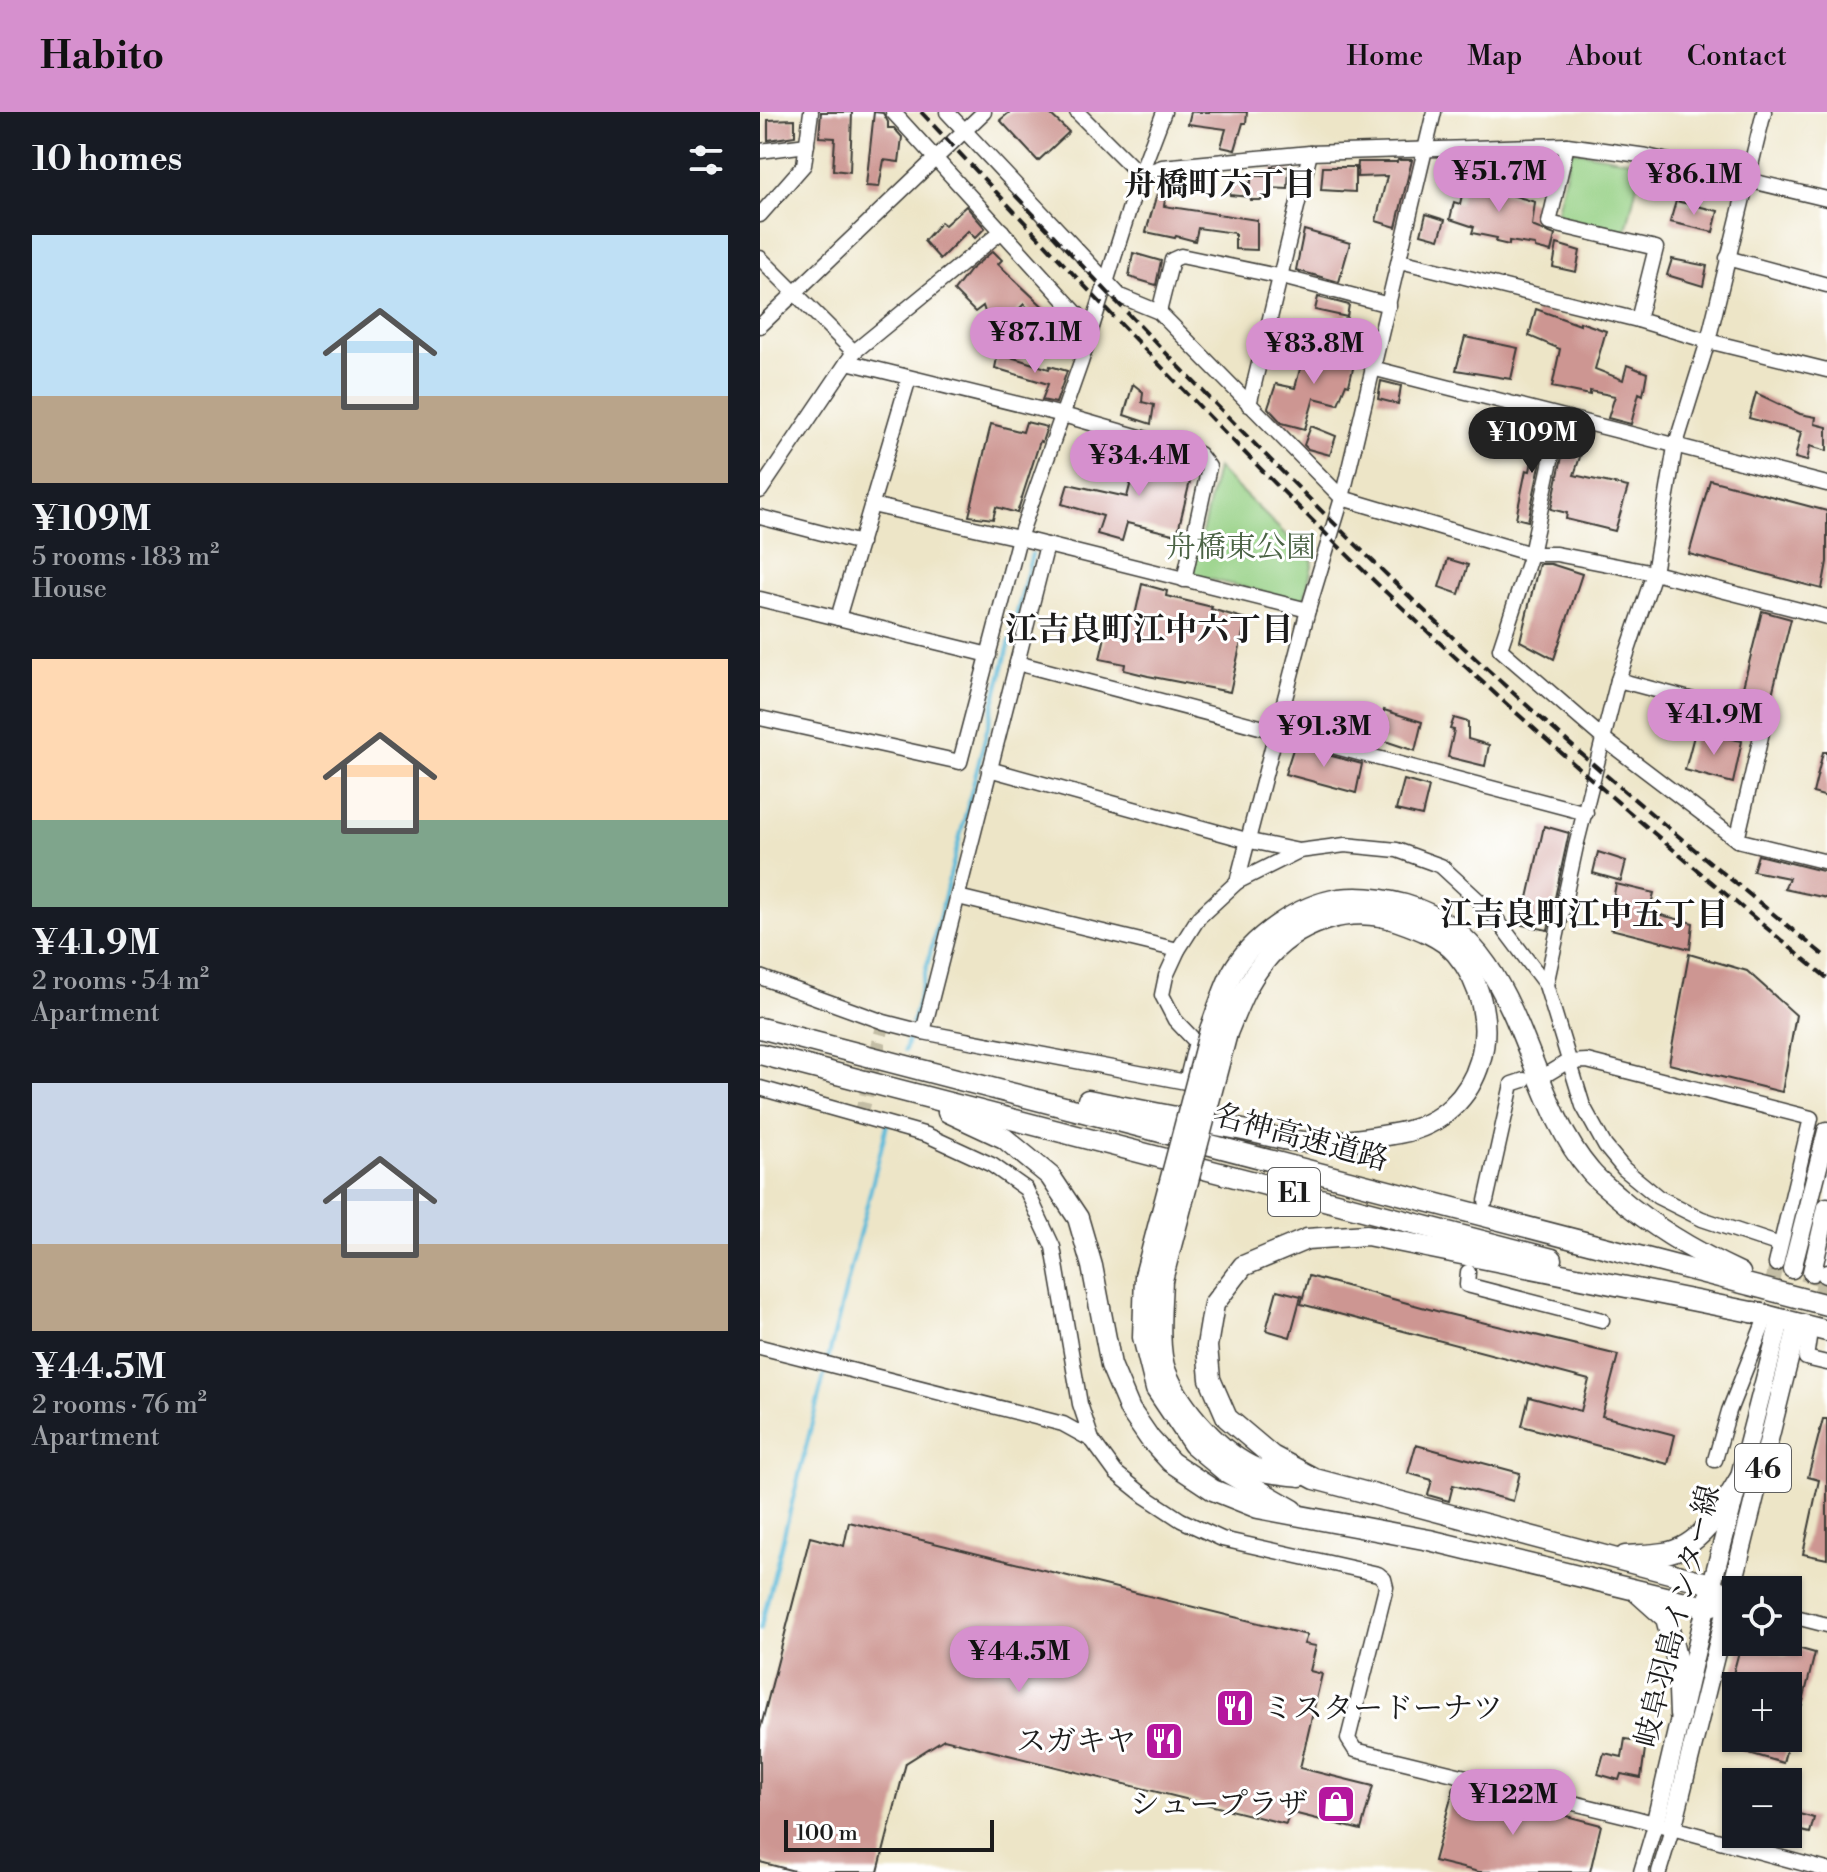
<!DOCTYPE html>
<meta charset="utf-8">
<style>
body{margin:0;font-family:"Libre Bodoni","Noto Serif JP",serif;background:#20242c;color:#f1f3f6;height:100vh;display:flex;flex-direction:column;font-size:30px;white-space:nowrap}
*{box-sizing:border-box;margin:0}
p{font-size:26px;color:#9ea1a6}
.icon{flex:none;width:44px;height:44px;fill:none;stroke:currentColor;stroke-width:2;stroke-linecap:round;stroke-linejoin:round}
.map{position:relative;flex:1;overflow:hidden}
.panel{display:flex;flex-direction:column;background:#171b24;width:760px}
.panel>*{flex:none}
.tools{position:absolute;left:962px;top:1464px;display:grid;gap:16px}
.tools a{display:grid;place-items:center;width:80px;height:80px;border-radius:0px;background:#171b24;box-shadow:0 2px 6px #0004;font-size:40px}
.scale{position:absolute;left:24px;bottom:20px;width:210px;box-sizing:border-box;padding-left:8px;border:4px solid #1c1c1c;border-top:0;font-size:22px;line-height:28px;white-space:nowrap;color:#1c1c1c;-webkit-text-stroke:6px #fff;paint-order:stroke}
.price{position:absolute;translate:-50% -68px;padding:0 18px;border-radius:28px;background:#d690ce;color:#111;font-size:26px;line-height:52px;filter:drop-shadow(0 2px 4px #0008)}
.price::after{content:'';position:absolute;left:50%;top:48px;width:24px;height:18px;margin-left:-12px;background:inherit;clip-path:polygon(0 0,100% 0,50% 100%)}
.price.on{background:#222;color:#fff}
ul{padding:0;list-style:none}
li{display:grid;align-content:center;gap:16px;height:424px;padding:0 32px}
li span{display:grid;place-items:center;height:248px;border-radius:0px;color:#555}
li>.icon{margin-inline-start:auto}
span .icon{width:144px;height:144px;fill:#fffc;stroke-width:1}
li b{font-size:34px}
h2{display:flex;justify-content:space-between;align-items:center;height:96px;padding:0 32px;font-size:34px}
header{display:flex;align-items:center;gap:48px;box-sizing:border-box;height:112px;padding:0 40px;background:#d690ce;color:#111}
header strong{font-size:38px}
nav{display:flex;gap:44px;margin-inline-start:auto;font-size:28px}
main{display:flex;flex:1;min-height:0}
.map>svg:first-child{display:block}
.green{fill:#95d084;stroke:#587650;stroke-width:2}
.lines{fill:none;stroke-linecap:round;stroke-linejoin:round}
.stream{stroke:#5abad9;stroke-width:4}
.building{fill:#cd9692}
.minor-tunnel{stroke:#c3bda5;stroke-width:14;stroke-dasharray:14 7;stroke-linecap:butt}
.major-tunnel{stroke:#c3bda5;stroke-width:18;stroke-dasharray:18 9;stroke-linecap:butt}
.minor-casing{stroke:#3b3a36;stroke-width:17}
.major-casing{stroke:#3b3a36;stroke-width:21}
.highway-casing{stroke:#3b3a36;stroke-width:23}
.minor{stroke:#fff;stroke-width:14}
.major{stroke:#fff;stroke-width:18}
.highway{stroke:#fff;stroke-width:20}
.rail{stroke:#1c1c1c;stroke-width:4;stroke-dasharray:12 6;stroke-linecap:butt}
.highway-bridge-casing{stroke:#3b3a36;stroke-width:23;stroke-linecap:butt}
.highway-bridge{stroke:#fff;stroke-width:20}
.labels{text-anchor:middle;stroke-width:6;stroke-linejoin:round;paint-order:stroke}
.shield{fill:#fff;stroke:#606060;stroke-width:2}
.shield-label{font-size:28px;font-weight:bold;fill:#1c1c1c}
.park-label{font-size:30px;fill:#4c6446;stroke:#fff}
.street-label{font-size:30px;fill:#1c1c1c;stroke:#fff}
.poi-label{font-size:30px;fill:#1c1c1c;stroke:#fff;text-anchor:end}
.neighbourhood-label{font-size:32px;font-weight:bold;fill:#1c1c1c;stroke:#fff}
</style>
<header>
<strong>Habito</strong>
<nav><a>Home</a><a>Map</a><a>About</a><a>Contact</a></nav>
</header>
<main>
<section class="panel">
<h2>10 homes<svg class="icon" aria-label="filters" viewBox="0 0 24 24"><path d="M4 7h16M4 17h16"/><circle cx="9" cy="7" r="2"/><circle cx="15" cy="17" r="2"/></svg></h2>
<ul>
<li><span style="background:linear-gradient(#bfe0f5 65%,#b9a48a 0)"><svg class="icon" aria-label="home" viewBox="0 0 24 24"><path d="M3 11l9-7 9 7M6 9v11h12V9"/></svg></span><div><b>¥109M</b><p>5 rooms · 183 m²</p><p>House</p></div></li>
<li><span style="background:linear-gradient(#ffd9b3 65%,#7fa58c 0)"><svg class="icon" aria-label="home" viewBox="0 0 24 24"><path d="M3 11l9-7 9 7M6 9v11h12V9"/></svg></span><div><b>¥41.9M</b><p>2 rooms · 54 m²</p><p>Apartment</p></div></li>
<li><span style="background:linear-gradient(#c9d6e8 65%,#b9a48a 0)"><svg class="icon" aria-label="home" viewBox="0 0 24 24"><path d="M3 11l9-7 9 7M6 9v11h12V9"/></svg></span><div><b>¥44.5M</b><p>2 rooms · 76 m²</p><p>Apartment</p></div></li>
</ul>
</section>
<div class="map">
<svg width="1067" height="1760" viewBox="0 0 1067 1760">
<rect width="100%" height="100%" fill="#fff"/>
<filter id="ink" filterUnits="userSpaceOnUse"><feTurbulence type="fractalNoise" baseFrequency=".0125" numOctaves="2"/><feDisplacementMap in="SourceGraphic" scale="16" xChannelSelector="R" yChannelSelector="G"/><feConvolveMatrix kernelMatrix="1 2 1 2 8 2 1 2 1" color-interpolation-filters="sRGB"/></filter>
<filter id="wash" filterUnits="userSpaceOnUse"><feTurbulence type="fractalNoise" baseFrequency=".006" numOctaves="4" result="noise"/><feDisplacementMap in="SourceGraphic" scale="32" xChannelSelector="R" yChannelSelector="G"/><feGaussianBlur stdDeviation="1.8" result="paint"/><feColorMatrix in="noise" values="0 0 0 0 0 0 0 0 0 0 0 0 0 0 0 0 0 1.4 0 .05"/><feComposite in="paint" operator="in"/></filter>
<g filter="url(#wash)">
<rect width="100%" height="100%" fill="#ede5c7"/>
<!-- green -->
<g class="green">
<path d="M 811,38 L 882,51 L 865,123 L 795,107 Z"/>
<path d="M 457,356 L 553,449 L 544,490 L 432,463 Z"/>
</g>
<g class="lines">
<!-- stream -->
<g class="stream">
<path d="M 152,912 L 272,442"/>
<path d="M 145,938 L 150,921"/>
<path d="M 0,1518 L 130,1001"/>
</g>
</g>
<g id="blocks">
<!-- building -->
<g class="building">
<path d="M 61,0 L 92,0 L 90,60 L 73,58 L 75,26 L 59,25 Z"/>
<path d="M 114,0 L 123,1 L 128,10 L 128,16 L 134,16 L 142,25 L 139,50 L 124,48 L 119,75 L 106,74 Z"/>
<path d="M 250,0 L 288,0 L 309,20 L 278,49 L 240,8 Z"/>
<path d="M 431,0 L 487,0 L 486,11 L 483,11 L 475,38 L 461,35 L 466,17 L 428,12 Z"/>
<path d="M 35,7 L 35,24 L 8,28 L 8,8 Z"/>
<path d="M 638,48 L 652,48 L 636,115 L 616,109 L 627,64 L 597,65 L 598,50 L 637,50 Z"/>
<path d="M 511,55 L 529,55 L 528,77 L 509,76 L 508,88 L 490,88 L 490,85 L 470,83 L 471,70 L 491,71 L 491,64 L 511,64 Z"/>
<path d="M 563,55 L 595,55 L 595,80 L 561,78 Z"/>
<path d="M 707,61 L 730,65 L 731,61 L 742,64 L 738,79 L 775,90 L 772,114 L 795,123 L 791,140 L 775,136 L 775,133 L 749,129 L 749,133 L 736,130 L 737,126 L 712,121 L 714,115 L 690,107 L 694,90 L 700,92 Z"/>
<path d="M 414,64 L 445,74 L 444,80 L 407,75 L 404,94 L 497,108 L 497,138 L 475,137 L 475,121 L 438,116 L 435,129 L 416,124 L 415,126 L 386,120 L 400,71 L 403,65 Z"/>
<path d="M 916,89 L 958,99 L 953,120 L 910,110 Z"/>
<path d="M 206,94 L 225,116 L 215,126 L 208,119 L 180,147 L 164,129 L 181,110 L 185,113 Z"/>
<path d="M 666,102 L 685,108 L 679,127 L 661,122 Z"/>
<path d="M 544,118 L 590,131 L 579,170 L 536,158 Z"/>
<path d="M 797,132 L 820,139 L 816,160 L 793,155 Z"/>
<path d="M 233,139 L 242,148 L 238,152 L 292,203 L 281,212 L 264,192 L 243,213 L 228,209 L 223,194 L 215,200 L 194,179 L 210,158 Z"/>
<path d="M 373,141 L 401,149 L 396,173 L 369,165 Z"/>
<path d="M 912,147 L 947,154 L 943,174 L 907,163 Z"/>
<path d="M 558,185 L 589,193 L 587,205 L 555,198 Z"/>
<path d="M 776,197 L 820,213 L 820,210 L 846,219 L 835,257 L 863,268 L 867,253 L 887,261 L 883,283 L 879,281 L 871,312 L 848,306 L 855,284 L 830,279 L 830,283 L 792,275 L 800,237 L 769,224 Z"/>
<path d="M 300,209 L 318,228 L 315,237 L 294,230 Z"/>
<path d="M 705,225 L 758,236 L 751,267 L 696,258 Z"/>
<path d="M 572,229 L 598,236 L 589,273 L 586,272 L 578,292 L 554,286 L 545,317 L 522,311 L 508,296 L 516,272 L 535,276 L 543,246 L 571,251 Z"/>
<path d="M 238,241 L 289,257 L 290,254 L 307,259 L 296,291 L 282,288 L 288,272 L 235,256 Z"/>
<path d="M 621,269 L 641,274 L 638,292 L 618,287 Z"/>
<path d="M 373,272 L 383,280 L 382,290 L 394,293 L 391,312 L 364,303 Z"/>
<path d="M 996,281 L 1040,302 L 1056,305 L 1055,312 L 1067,315 L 1067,339 L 1050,334 L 1047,349 L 1035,346 L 1041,320 L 989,306 Z"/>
<path d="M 780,309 L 789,311 L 768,409 L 756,406 L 766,358 L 770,359 Z"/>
<path d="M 266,310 L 287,315 L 282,330 L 280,329 L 257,401 L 236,395 L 233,407 L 209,404 L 231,312 L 263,320 Z"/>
<path d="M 551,314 L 576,324 L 570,343 L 548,337 L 544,333 Z"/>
<path d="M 808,316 L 828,321 L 814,363 L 868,375 L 855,419 L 806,407 L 807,401 L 791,397 Z"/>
<path d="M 380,335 L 398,341 L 396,346 L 433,357 L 417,423 L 367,411 L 362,429 L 337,422 L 343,404 L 302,392 L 308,372 L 367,385 Z"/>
<path d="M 950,368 L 1067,399 L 1067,450 L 1062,477 L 929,442 Z"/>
<path d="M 688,447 L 708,453 L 699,482 L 679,475 Z"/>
<path d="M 779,452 L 791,452 L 822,462 L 794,547 L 760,529 Z"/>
<path d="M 382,472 L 407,479 L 406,484 L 452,495 L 451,497 L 486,507 L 470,580 L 388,564 L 364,558 L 365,552 L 340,547 L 350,502 L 374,508 Z"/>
<path d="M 1002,499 L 1031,507 L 1009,594 L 980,587 Z"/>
<path d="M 624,598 L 662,610 L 655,639 L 616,626 Z"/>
<path d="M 694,606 L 708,610 L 708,627 L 729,633 L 725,654 L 688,645 L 694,618 L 690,617 Z"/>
<path d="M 935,620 L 982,629 L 973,671 L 925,658 Z"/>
<path d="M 534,634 L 602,652 L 596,681 L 525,662 Z"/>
<path d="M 1063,640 L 1067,640 L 1067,685 L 1053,681 Z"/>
<path d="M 644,668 L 669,675 L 662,704 L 636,698 Z"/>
<path d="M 784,714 L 809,721 L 788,818 L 762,813 Z"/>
<path d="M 838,740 L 866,749 L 861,769 L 833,761 Z"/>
<path d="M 998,743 L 1067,760 L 1067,786 L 1024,777 L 1029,766 L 993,759 Z"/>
<path d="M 856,772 L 894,781 L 889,800 L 933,811 L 930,837 L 851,817 L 857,788 L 853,787 Z"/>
<path d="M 929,842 L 987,859 L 1036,903 L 1022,980 L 909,952 Z"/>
<path d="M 549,1164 L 680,1200 L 858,1243 L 842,1304 L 915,1323 L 908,1352 L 762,1314 L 769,1285 L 821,1299 L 829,1268 L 541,1192 Z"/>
<path d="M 517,1178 L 541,1184 L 530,1225 L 506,1218 Z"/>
<path d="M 1063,1307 L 1067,1307 L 1067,1447 L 1043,1442 L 1059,1368 L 1048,1365 Z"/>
<path d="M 656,1333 L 760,1361 L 753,1389 L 693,1373 L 689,1389 L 668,1383 L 672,1368 L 648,1361 Z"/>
<path d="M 89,1410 L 547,1523 L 544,1532 L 556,1534 L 550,1559 L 562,1562 L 540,1656 L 613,1674 L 601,1718 L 529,1700 L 526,1712 L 184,1627 L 146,1651 L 118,1760 L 38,1760 L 0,1750 L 0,1618 L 50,1425 L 84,1434 Z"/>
<path d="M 981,1532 L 1027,1544 L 1030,1534 L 1055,1541 L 1042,1593 L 1028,1589 L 1028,1574 L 973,1562 Z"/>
<path d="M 982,1626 L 1029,1628 L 1023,1651 L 979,1638 Z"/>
<path d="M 865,1627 L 886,1630 L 881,1666 L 861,1662 L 859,1668 L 838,1662 L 844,1641 L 862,1645 Z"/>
<path d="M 694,1675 L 841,1713 L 830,1760 L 719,1760 L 674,1749 Z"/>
<path d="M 1028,1699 L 1054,1706 L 1050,1721 L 1028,1716 Z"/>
</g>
</g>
</g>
<g filter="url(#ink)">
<use href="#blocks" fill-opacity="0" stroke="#3b3a36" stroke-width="2"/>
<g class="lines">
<!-- minor-tunnel -->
<g class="minor-tunnel">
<path d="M 101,1004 L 124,910"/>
<path d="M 1004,1210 L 1016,1152"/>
<path d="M 1050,1222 L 1065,1164"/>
</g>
<!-- major-tunnel -->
<g class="major-tunnel">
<path d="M 1018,1217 L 1032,1157"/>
<path d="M 1035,1223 L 1052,1160"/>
</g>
<!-- minor casing -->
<g class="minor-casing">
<g id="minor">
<path d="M 133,0 L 331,217"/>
<path d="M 187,0 L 360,184 L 399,200 L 582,386 L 771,442 L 796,442 L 894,461 L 1067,505"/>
<path d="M 317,0 L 380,63"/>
<path d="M 807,33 L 789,111 L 896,136 L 878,208"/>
<path d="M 0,39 L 47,33"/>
<path d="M 380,63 L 402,55 L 550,41 L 807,33 L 887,44 L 1067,87"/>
<path d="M 0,103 L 44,53 L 51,0"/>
<path d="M 0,146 L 94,240"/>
<path d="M 967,146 L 1067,173"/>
<path d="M 640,149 L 878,208 L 948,229 L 1067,258"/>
<path d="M 399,200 L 412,148 L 421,144 L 522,165 L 629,193"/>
<path d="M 0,214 L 224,0"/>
<path d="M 87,250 L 303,303 L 439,342 L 449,355 L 424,468"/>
<path d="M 612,256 L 1067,372"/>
<path d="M 489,293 L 550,41"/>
<path d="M 800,306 L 771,442 L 740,537 L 844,627 L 977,728 L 1067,750"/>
<path d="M 0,379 L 94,240 L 242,119"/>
<path d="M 112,393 L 259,426 L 548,498"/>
<path d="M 0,405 L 101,431"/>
<path d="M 0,487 L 229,543"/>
<path d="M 78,506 L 149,266"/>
<path d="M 257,551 L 826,701"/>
<path d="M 858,568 L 1005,607 L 977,728"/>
<path d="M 0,606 L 200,650 L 259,426 L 321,250 L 380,63 L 404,0"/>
<path d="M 229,657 L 490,729 L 539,739 L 585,733 L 637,738 L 681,754 L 731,800 L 786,873 L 823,994 L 845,1034 L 864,1057 L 898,1085 L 942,1107 L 1020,1133"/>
<path d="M 477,770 L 539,739"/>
<path d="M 198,785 L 418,838"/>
<path d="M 0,865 L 124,910 L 163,920 L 426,970 L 436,930 L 415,908 L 402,883 L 406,864 L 418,838 L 439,805 L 477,770 L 548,498 L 582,386 L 674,0"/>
<path d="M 786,873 L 816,734 L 858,568 L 894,461 L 915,335 L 948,229 L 1004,0"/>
<path d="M 163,920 L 287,433"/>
<path d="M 787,962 L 807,950 L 827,949 L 1051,1006 L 1016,1152"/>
<path d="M 0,976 L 167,1023 L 232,1053 L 266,1077 L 293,1135 L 320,1292 L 332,1328 L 356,1361 L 386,1385 L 421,1408 L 462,1427 L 618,1462 L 624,1467 L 626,1475 L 588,1627 L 595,1638 L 875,1706 L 1067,1758"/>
<path d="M 726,1089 L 752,972 L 764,968"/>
<path d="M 708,1160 L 707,1173 L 842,1208"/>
<path d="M 1065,1164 L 1067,1160"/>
<path d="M 1049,1226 L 1046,1246 L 1067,1251"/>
<path d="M 0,1235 L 303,1312 L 332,1328"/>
<path d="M 955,1348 L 969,1299 L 1003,1213"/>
<path d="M 1028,1503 L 1067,1513"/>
<path d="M 881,1760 L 895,1713"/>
<path d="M 899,1760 L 912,1717"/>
</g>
</g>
<!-- major casing -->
<g class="major-casing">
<g id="major">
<path d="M 1032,1157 L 1067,1019"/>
<path d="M 1052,1160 L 1067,1095"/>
<path d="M 895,1713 L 946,1495 L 1018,1217"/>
<path d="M 912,1717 L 1035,1223"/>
</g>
</g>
<!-- highway casing -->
<g class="highway-casing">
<g id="highway">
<path d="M 0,916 L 1067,1193"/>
<path d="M 450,918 C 457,899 463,879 472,861 C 491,825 540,793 579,787 C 603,784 623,787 645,793 C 765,827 760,978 830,1059 C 837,1068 848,1076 857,1084 C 894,1116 935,1140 980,1161"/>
<path d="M 0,942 L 792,1147"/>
<path d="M 328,988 C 379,998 431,1008 483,1018 C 504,1022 527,1030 548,1030 C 575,1031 612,1026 639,1021 C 725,1006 750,904 696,841 C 682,825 658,816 638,809 C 590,791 534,811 503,851 C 486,871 477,897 467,921"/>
<path d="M 188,1000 L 244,1026 L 290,1064 L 318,1106 L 332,1154 L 351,1253 L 370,1298 L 390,1327 L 411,1350 L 453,1378 L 498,1396 L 669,1428 L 946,1495 L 969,1488"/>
<path d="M 385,1164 L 383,1225 L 396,1277 L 433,1332 L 465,1359 L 533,1398"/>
<path d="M 402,1168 C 401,1193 397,1238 406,1260 C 420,1296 462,1343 497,1357 C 510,1362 527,1362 540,1364"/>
<path d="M 993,1200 L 1067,1219"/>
<path d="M 865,1444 C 878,1443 891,1443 904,1441 C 940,1436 962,1397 979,1368"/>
<path d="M 878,1481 L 906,1506 L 918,1553 L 920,1603"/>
<path d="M 969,1488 L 951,1472 L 555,1367 L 512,1344 L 467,1306 L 450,1267 L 447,1234 L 454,1192 L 483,1154 L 547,1127 L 607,1123 L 1006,1203"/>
</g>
</g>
<!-- minor -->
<use href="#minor" class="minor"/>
<!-- major -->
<use href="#major" class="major"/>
<!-- highway -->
<use href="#highway" class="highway"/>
<!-- rail -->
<g class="rail">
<path d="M 161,0 C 292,139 422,280 558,414 C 719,574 892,722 1067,866"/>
<path d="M 255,83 C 425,262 596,441 781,606 C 873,689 971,767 1067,846"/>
</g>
<!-- highway-bridge casing -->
<g class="highway-bridge-casing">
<g id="highway-bridge">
<path d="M 385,1164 L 450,918"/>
<path d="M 402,1168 L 467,921"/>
</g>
</g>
<!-- highway-bridge -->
<use href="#highway-bridge" class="highway-bridge"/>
</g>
</g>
<!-- icons -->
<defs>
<g id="restaurant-square" transform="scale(2)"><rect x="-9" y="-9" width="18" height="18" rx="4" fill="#b5179e" stroke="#fff"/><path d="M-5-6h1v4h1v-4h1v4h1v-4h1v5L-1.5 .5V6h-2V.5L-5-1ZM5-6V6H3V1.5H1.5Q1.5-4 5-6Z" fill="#fff"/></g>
<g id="shop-square" transform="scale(2)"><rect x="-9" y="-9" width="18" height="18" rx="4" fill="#b5179e" stroke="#fff"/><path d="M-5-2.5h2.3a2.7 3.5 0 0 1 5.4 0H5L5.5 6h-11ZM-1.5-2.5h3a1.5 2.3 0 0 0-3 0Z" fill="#fff"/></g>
</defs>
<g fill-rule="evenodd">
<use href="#restaurant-square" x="475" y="1596"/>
<use href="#restaurant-square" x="404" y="1629"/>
<use href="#shop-square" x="576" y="1692"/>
</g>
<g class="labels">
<!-- shield labels -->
<g class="shield">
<rect x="508" y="1056" width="52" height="48" rx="6"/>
<rect x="975" y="1332" width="56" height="48" rx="6"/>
</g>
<g class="shield-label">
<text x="534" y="1090">E1</text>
<text x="1003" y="1366">46</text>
</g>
<!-- park labels -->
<g class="park-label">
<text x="481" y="445">舟橋東公園</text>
</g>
<!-- street labels -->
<g class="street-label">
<text transform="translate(541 1025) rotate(15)" y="10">名神高速道路</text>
<text transform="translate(917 1504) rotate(-76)" y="10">岐阜羽島インター線</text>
</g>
<!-- poi labels -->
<g class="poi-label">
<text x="503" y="1606" text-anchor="start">ミスタードーナツ</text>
<text x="376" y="1639">スガキヤ</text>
<text x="548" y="1702">シュープラザ</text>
</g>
<!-- neighbourhood labels -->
<g class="neighbourhood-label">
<text x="460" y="83">舟橋町六丁目</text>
<text x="389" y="528">江吉良町江中六丁目</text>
<text x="824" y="813">江吉良町江中五丁目</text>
</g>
</g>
</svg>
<div class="tools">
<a><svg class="icon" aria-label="locate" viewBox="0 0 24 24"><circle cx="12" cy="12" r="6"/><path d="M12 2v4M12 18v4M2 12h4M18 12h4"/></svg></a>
<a>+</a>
<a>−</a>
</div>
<div class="scale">100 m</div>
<b class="price" style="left:739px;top:102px">¥51.7M</b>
<b class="price" style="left:934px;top:105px">¥86.1M</b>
<b class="price" style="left:275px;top:263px">¥87.1M</b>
<b class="price" style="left:554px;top:274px">¥83.8M</b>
<b class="price on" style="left:772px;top:363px">¥109M</b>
<b class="price" style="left:379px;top:386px">¥34.4M</b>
<b class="price" style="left:954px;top:645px">¥41.9M</b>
<b class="price" style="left:564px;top:657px">¥91.3M</b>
<b class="price" style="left:259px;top:1582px">¥44.5M</b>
<b class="price" style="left:753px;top:1725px">¥122M</b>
</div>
</main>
